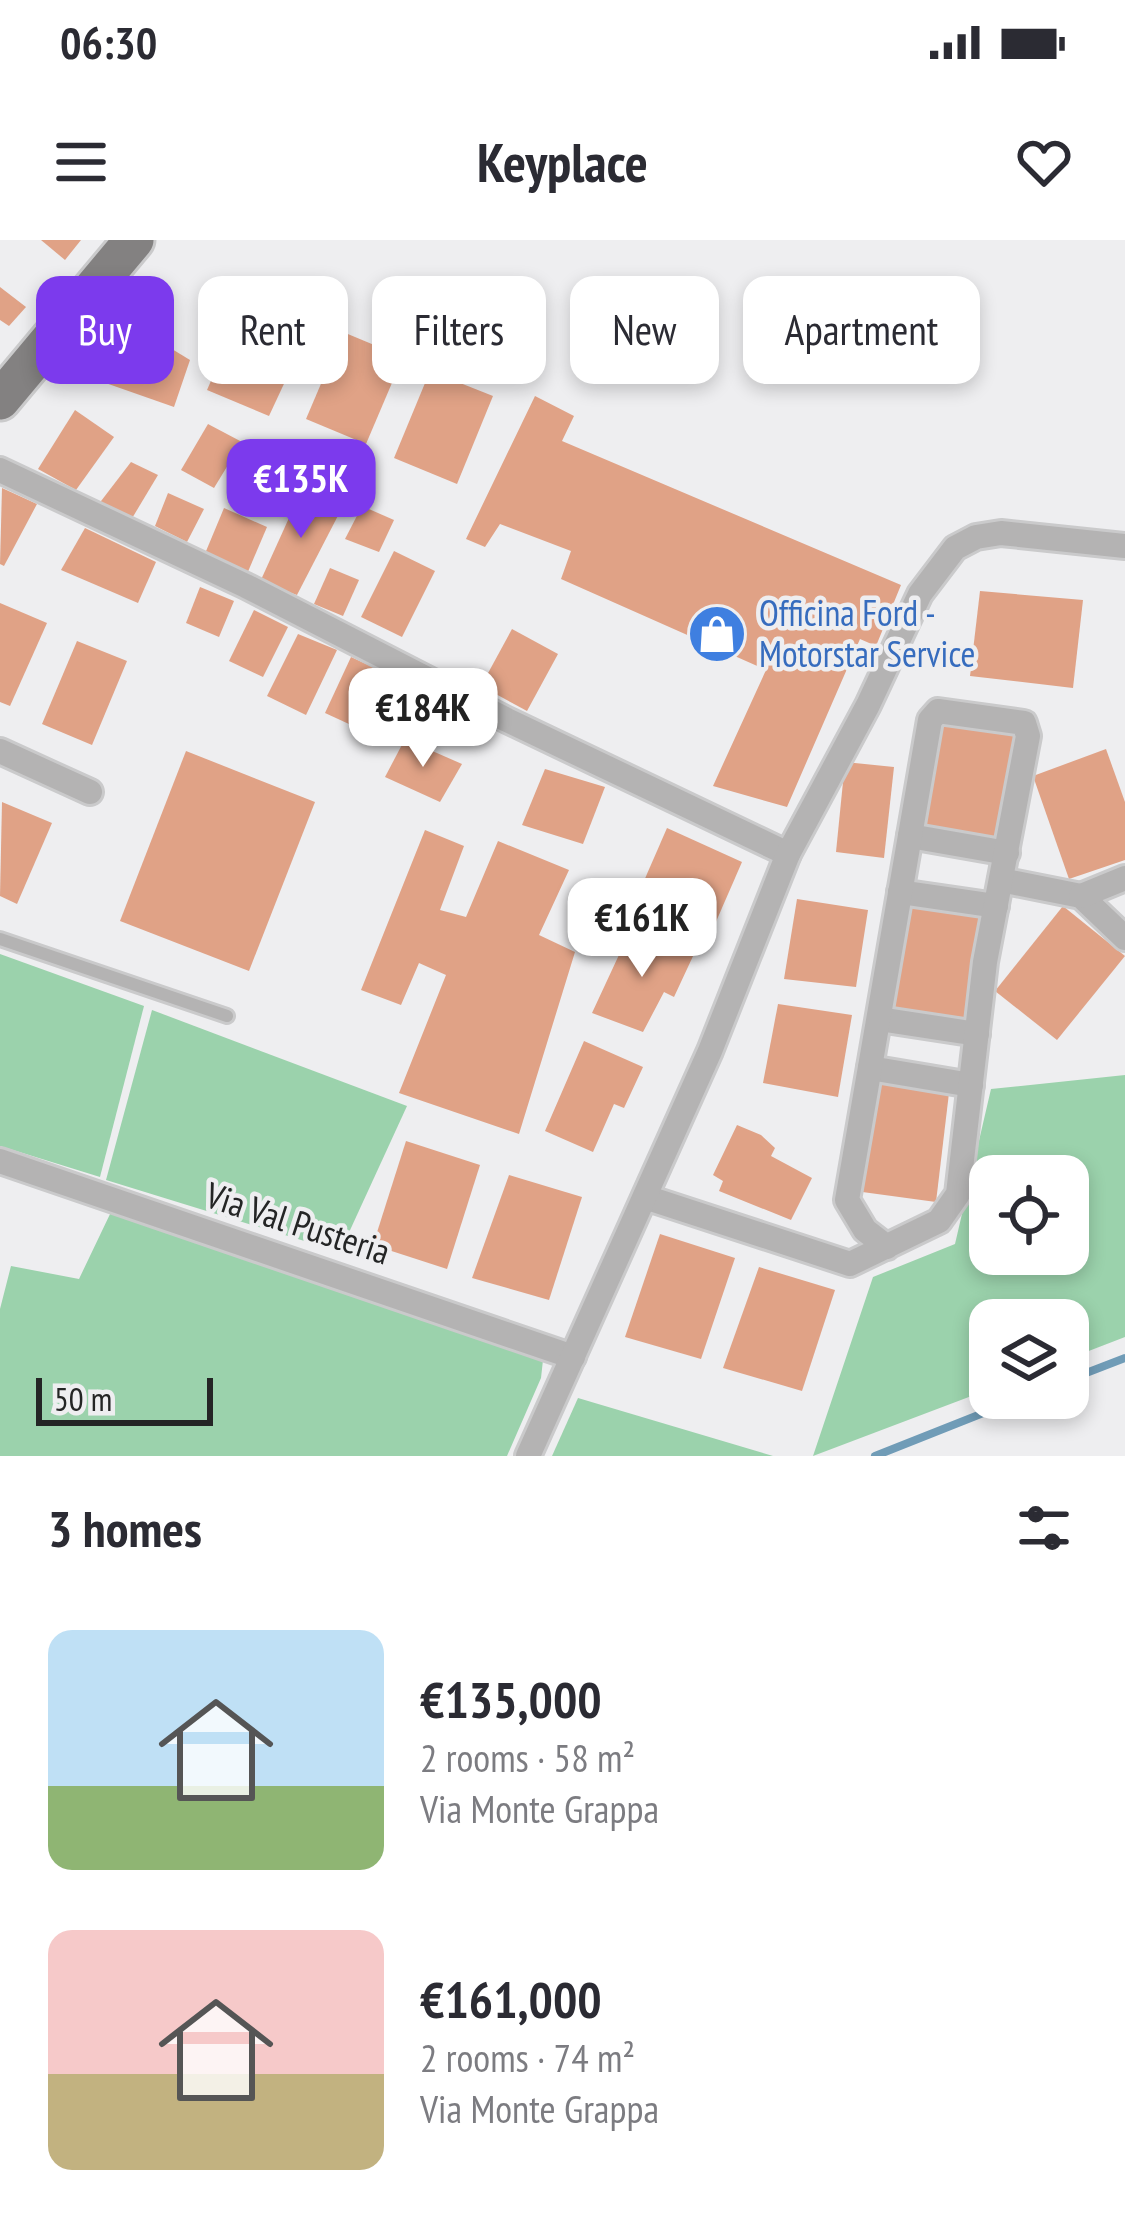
<!DOCTYPE html>
<meta charset="utf-8">
<style>
body{margin:0;font-family:"PT Sans Narrow",sans-serif;background:#f7f7f7;color:#2b2b33;height:100vh;display:flex;flex-direction:column;font-size:45px;white-space:nowrap}
*{box-sizing:border-box;margin:0}
p{font-size:39px;color:#7c7c81}
.icon{flex:none;width:66px;height:66px;fill:none;stroke:currentColor;stroke-width:2;stroke-linecap:round;stroke-linejoin:round}
.map{position:relative;height:1216px;overflow:hidden}
.drawer{display:flex;flex-direction:column;background:#fff;flex:1}
.drawer>*{flex:none}
.banner{position:absolute;left:36px;top:36px;width:1053px;height:108px;display:flex;gap:24px}
.buttons{position:absolute;left:969px;top:915px;display:grid;gap:24px}
.buttons a{display:grid;place-items:center;width:120px;height:120px;border-radius:24px;background:#fff;box-shadow:0 6px 18px #0003;font-size:60px}
.scale{position:absolute;left:36px;bottom:30px;width:177px;box-sizing:border-box;padding-left:12px;border:6px solid #242525;border-top:0;font-size:33px;line-height:42px;white-space:nowrap;color:#242525;-webkit-text-stroke:9px #eeeef0;paint-order:stroke}
.price{position:absolute;translate:-50% -102px;padding:0 27px;border-radius:24px;background:#fff;color:#222;font-size:39px;line-height:78px;filter:drop-shadow(0 3px 6px #0008)}
.price::after{content:'';position:absolute;left:50%;top:72px;width:36px;height:27px;margin-left:-18px;background:inherit;clip-path:polygon(0 0,100% 0,50% 100%)}
.price.on{background:#7c3aed;color:#fff}
ul{padding:0;list-style:none}
li{display:flex;align-items:center;gap:36px;height:300px;padding:0 48px}
li span{display:grid;place-items:center;flex:none;width:336px;height:240px;border-radius:24px;color:#555}
li>.icon{margin-inline-start:auto}
span .icon{width:144px;height:144px;fill:#fffc;stroke-width:1}
li b{font-size:51px}
h2{display:flex;justify-content:space-between;align-items:center;height:144px;padding:0 48px;font-size:51px}
.chip{padding:0 42px;border-radius:24px;background:#fff;box-shadow:0 6px 18px #0003;font-size:42px;line-height:108px}
.chip.on{background:#7c3aed;color:#fff}
.status{display:flex;justify-content:space-between;align-items:center;height:84px;padding:0 60px;background:#fff;direction:ltr}
.status svg{height:33px;fill:currentColor}
header{display:flex;justify-content:space-between;align-items:center;height:156px;padding:0 48px;background:#fff;font-size:54px;font-weight:700}
.map>svg:first-child{display:block}
.green{fill:#9bd2ac;fill-rule:evenodd}
.lines{fill:none;stroke-linecap:round;stroke-linejoin:round}
.stream{stroke:#709cb7;stroke-width:8}
.building{fill:#e0a286}
.service-casing{stroke:#cacacb;stroke-width:18}
.minor-casing{stroke:#cacacb;stroke-width:30}
.primary-casing{stroke:#cacacb;stroke-width:45}
.service{stroke:#b4b3b3;stroke-width:12}
.minor{stroke:#b4b3b3;stroke-width:24}
.primary{stroke:#838181;stroke-width:39}
.labels{text-anchor:middle;stroke-width:9;stroke-linejoin:round;paint-order:stroke}
.shop-label{font-size:36px;fill:#366cbe;stroke:#eeeef0;text-anchor:start}
.street-label{font-size:36px;fill:#242525;stroke:#eeeef0}
</style>
<div class="status"><b>06:30</b><svg viewBox="0 0 49 12"><path d="M0 12V9h3v3zM5 12V6h3v6zM10 12V3h3v9zM15 12V0h3v12zM26 1h20v11H26zM47 4h2v5h-2z"/></svg></div>
<header><svg class="icon" aria-label="menu" viewBox="0 0 24 24"><path d="M4 6h16M4 12h16M4 18h16"/></svg>Keyplace<svg class="icon" aria-label="heart" viewBox="0 0 24 24"><path d="M12 20l-8-8c-3-5 5-10 8-4 3-6 11-1 8 4z"/></svg></header>
<div class="map">
<svg width="1125" height="1216" viewBox="0 0 1125 1216">
<rect width="100%" height="100%" fill="#eeeef0"/>
<!-- green -->
<g class="green">
<path d="M 0,714 L 144,766 L 100,937 L 0,906 Z"/>
<path d="M 152,770 L 407,866 L 340,1012 L 106,940 Z"/>
<path d="M 1125,835 L 1125,1097 L 1068,1119 L 1068,1080 L 990,1080 L 990,1149 L 813,1216 L 873,1037 L 955,1004 L 991,849 ZM 990,936 L 1068,936 L 1068,1014 L 990,1014 Z"/>
<path d="M 111,972 L 543,1120 L 541,1138 L 507,1216 L 0,1216 L 0,1069 L 11,1026 L 79,1039 Z"/>
<path d="M 578,1158 L 773,1216 L 552,1216 Z"/>
</g>
<g class="lines">
<!-- stream -->
<g class="stream">
<path d="M 1068,1140 L 1125,1118"/>
<path d="M 875,1216 L 1021,1158"/>
</g>
</g>
<!-- building -->
<g class="building">
<path d="M 41,0 L 81,0 L 65,20 Z"/>
<path d="M 0,47 L 26,67 L 9,86 L 0,80 Z"/>
<path d="M 245,63 L 309,90 L 269,176 L 207,150 Z"/>
<path d="M 126,81 L 190,120 L 174,167 L 97,140 Z"/>
<path d="M 343,92 L 403,117 L 366,204 L 306,179 Z"/>
<path d="M 430,131 L 493,156 L 457,244 L 394,218 Z"/>
<path d="M 535,156 L 574,176 L 562,201 L 901,345 L 876,406 L 860,399 L 787,567 L 713,546 L 766,430 L 561,339 L 571,311 L 500,284 L 485,307 L 466,299 Z"/>
<path d="M 75,170 L 114,197 L 76,250 L 38,229 Z"/>
<path d="M 208,184 L 242,202 L 214,248 L 181,230 Z"/>
<path d="M 131,222 L 158,235 L 131,280 L 98,265 Z"/>
<path d="M 303,247 L 344,264 L 297,355 L 260,342 Z"/>
<path d="M 2,248 L 37,264 L 4,326 L 0,324 Z"/>
<path d="M 168,253 L 204,269 L 187,302 L 155,286 Z"/>
<path d="M 362,266 L 394,280 L 379,312 L 345,299 Z"/>
<path d="M 224,268 L 267,287 L 247,334 L 204,316 Z"/>
<path d="M 85,288 L 156,322 L 138,363 L 61,330 Z"/>
<path d="M 394,311 L 435,331 L 402,397 L 361,377 Z"/>
<path d="M 330,328 L 359,340 L 343,376 L 314,364 Z"/>
<path d="M 200,347 L 234,361 L 219,397 L 186,383 Z"/>
<path d="M 980,351 L 1083,360 L 1073,448 L 970,436 Z"/>
<path d="M 0,363 L 47,383 L 10,466 L 0,462 Z"/>
<path d="M 254,370 L 288,387 L 263,437 L 229,421 Z"/>
<path d="M 512,389 L 558,414 L 527,471 L 481,446 Z"/>
<path d="M 298,394 L 337,410 L 306,475 L 267,456 Z"/>
<path d="M 77,401 L 127,421 L 92,505 L 42,484 Z"/>
<path d="M 351,417 L 388,434 L 362,490 L 325,473 Z"/>
<path d="M 940,481 L 1015,494 L 998,600 L 919,590 Z"/>
<path d="M 405,499 L 462,524 L 440,562 L 385,537 Z"/>
<path d="M 1106,509 L 1125,562 L 1125,620 L 1069,639 L 1033,536 Z"/>
<path d="M 186,511 L 315,562 L 249,731 L 120,681 Z"/>
<path d="M 845,522 L 894,527 L 884,618 L 836,612 Z"/>
<path d="M 545,529 L 605,547 L 583,604 L 522,585 Z"/>
<path d="M 2,562 L 52,583 L 17,664 L 0,656 Z"/>
<path d="M 667,588 L 742,622 L 715,684 L 640,650 Z"/>
<path d="M 425,590 L 464,606 L 440,670 L 466,677 L 498,601 L 569,630 L 539,695 L 575,712 L 519,894 L 399,853 L 446,735 L 419,723 L 401,765 L 361,750 Z"/>
<path d="M 797,659 L 868,670 L 856,747 L 784,739 Z"/>
<path d="M 906,665 L 984,676 L 966,782 L 888,772 Z"/>
<path d="M 1063,666 L 1125,716 L 1057,800 L 995,751 Z"/>
<path d="M 631,689 L 694,714 L 674,757 L 664,752 L 643,792 L 592,773 Z"/>
<path d="M 778,764 L 852,775 L 838,857 L 763,843 Z"/>
<path d="M 584,801 L 643,827 L 624,868 L 614,864 L 593,912 L 545,891 Z"/>
<path d="M 874,842 L 949,853 L 936,962 L 855,951 Z"/>
<path d="M 737,885 L 761,895 L 775,908 L 771,916 L 812,938 L 791,980 L 719,951 L 723,941 L 713,935 Z"/>
<path d="M 406,901 L 480,925 L 447,1029 L 373,1005 Z"/>
<path d="M 509,935 L 582,957 L 549,1060 L 472,1038 Z"/>
<path d="M 660,994 L 735,1018 L 701,1119 L 625,1097 Z"/>
<path d="M 759,1027 L 835,1050 L 802,1151 L 723,1128 Z"/>
</g>
<g class="lines">
<!-- service casing -->
<g class="service-casing">
<path id="service" d="M 0,699 L 227,776"/>
</g>
<!-- minor casing -->
<g class="minor-casing">
<g id="minor">
<path d="M 0,230 L 246,346 L 507,480 L 788,614"/>
<path d="M 0,511 L 90,552"/>
<path d="M 910,596 L 1007,613"/>
<path d="M 1001,640 L 1081,656 L 1125,698"/>
<path d="M 900,652 L 996,666"/>
<path d="M 1081,656 L 1125,638"/>
<path d="M 879,779 L 977,794"/>
<path d="M 870,828 L 971,845"/>
<path d="M 0,921 L 573,1117"/>
<path d="M 645,957 L 850,1024 L 939,981 L 958,954 L 985,722 L 1028,496 L 1024,483 L 938,471 L 930,480 L 847,960 L 865,990 L 887,1007"/>
<path d="M 528,1216 L 710,811 L 788,614 L 868,465 L 920,354 L 955,308 L 976,297 L 1001,293 L 1125,306"/>
</g>
</g>
<!-- primary casing -->
<g class="primary-casing">
<path id="primary" d="M 0,160 L 134,0"/>
</g>
<!-- service -->
<use href="#service" class="service"/>
<!-- minor -->
<use href="#minor" class="minor"/>
<!-- primary -->
<use href="#primary" class="primary"/>
</g>
<!-- icons -->
<defs>
<g id="shop-disc" transform="scale(3)"><circle r="9.5" fill="#3f7fe0" stroke="#eeeef0"/><path d="M-5-2.5h2.3a2.7 3.5 0 0 1 5.4 0H5L5.5 6h-11ZM-1.5-2.5h3a1.5 2.3 0 0 0-3 0Z" fill="#fff"/></g>
</defs>
<g fill-rule="evenodd">
<use href="#shop-disc" x="717" y="394"/>
</g>
<g class="labels">
<!-- shop labels -->
<g class="shop-label">
<text x="759" y="386">Officina Ford -<tspan x="759" dy="41">Motorstar Service</tspan></text>
</g>
<!-- street labels -->
<g class="street-label">
<text transform="translate(298 983) rotate(18)" y="13">Via Val Pusteria</text>
</g>
</g>
</svg>
<div class="buttons">
<a><svg class="icon" aria-label="locate" viewBox="0 0 24 24"><circle cx="12" cy="12" r="6"/><path d="M12 2v4M12 18v4M2 12h4M18 12h4"/></svg></a>
<a><svg class="icon" aria-label="layers" viewBox="0 0 24 24"><path d="M12 4l9 5-9 5-9-5zM3 14l9 5 9-5"/></svg></a>
</div>
<div class="scale">50 m</div>
<b class="price on" style="left:301px;top:301px">€135K</b>
<b class="price" style="left:423px;top:530px">€184K</b>
<b class="price" style="left:642px;top:740px">€161K</b>
<div class="banner">
<a class="chip on">Buy</a>
<a class="chip">Rent</a>
<a class="chip">Filters</a>
<a class="chip">New</a>
<a class="chip">Apartment</a>
</div>
</div>
<section class="drawer">
<h2>3 homes<svg class="icon" aria-label="filters" viewBox="0 0 24 24"><path d="M4 7h16M4 17h16"/><circle cx="9" cy="7" r="2"/><circle cx="15" cy="17" r="2"/></svg></h2>
<ul>
<li><span style="background:linear-gradient(#bfe0f5 65%,#8fb573 0)"><svg class="icon" aria-label="home" viewBox="0 0 24 24"><path d="M3 11l9-7 9 7M6 9v11h12V9"/></svg></span><div><b>€135,000</b><p>2 rooms · 58 m²</p><p>Via Monte Grappa</p></div></li>
<li><span style="background:linear-gradient(#f6c9c9 60%,#c2b280 0)"><svg class="icon" aria-label="home" viewBox="0 0 24 24"><path d="M3 11l9-7 9 7M6 9v11h12V9"/></svg></span><div><b>€161,000</b><p>2 rooms · 74 m²</p><p>Via Monte Grappa</p></div></li>
</ul>
</section>
